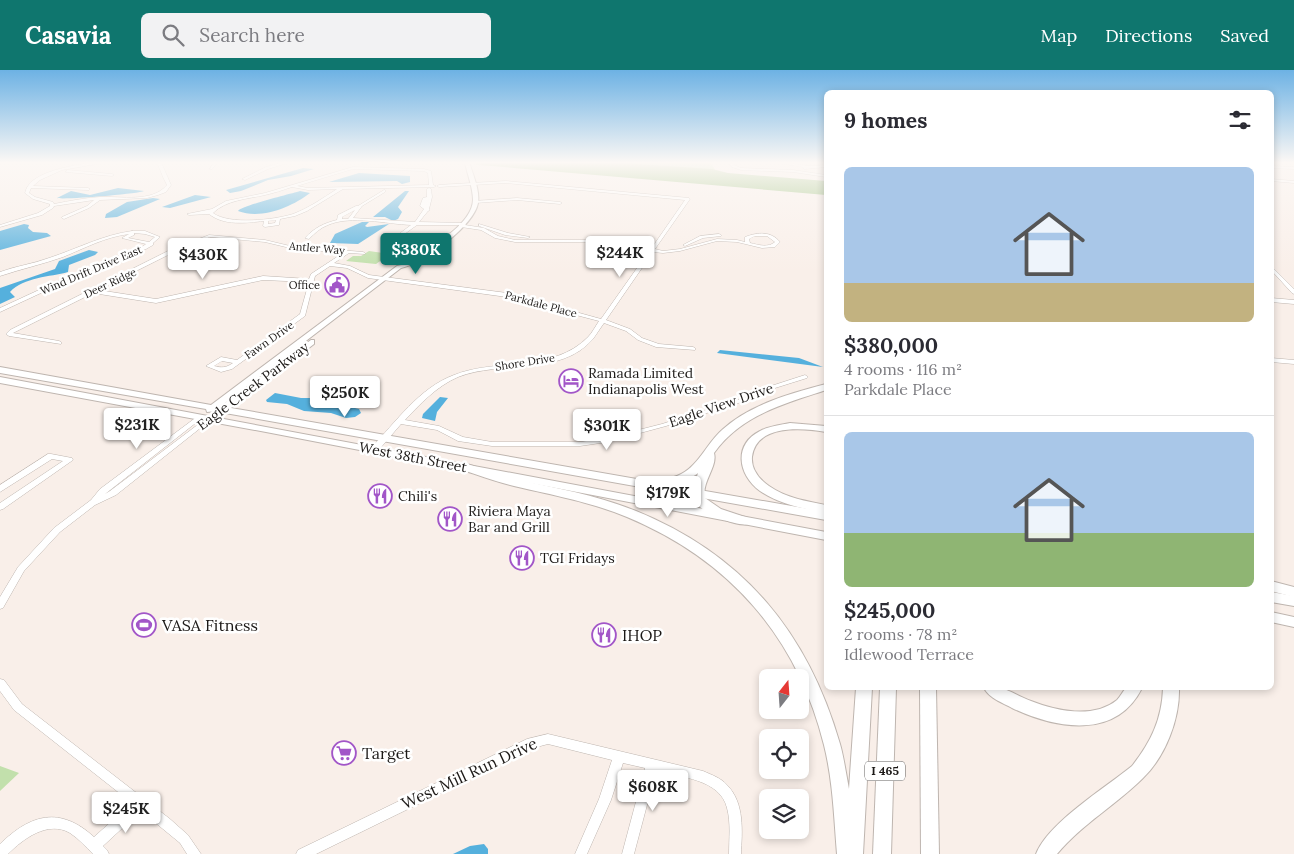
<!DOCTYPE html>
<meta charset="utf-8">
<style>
body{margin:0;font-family:Lora,serif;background:#f2f2f3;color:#2b2b33;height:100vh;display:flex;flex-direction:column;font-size:19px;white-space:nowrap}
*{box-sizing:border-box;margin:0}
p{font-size:16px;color:#7c7c81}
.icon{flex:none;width:28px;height:28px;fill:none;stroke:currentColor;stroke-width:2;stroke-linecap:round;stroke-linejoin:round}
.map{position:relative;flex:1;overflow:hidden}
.details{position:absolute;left:824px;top:20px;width:450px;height:600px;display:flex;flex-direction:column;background:#fff;border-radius:8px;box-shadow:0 2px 8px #0003}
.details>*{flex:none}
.needle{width:32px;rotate:17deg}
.buttons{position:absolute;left:759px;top:599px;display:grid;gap:10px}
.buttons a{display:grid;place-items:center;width:50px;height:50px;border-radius:8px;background:#fff;box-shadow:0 2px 8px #0003;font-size:25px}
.price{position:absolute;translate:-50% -42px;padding:0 11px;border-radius:5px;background:#fff;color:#222;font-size:16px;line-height:32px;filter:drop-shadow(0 1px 2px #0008)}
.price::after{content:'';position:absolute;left:50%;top:30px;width:15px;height:11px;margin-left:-8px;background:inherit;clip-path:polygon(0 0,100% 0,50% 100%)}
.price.selected{background:#0f766e;color:#fff}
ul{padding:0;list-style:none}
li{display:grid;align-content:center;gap:10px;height:265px;padding:0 20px}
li+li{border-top:1px solid #e1e1e2}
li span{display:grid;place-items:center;height:155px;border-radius:8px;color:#555}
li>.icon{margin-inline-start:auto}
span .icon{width:90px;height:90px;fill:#fffc;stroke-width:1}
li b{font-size:21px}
h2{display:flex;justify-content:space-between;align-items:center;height:60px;padding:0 20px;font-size:21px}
header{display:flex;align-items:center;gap:30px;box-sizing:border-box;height:70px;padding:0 25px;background:#0f766e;color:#fff}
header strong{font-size:24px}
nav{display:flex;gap:28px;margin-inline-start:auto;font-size:18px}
.search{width:350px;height:45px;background:#f2f2f3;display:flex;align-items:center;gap:12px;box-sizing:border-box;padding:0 18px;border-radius:8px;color:#7c7c81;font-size:19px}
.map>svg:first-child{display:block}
.green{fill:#c2e0ac}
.forest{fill:#93bc74}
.water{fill:#55b0dd}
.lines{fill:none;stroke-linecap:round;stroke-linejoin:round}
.minor-casing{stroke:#beb5af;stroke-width:1}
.major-casing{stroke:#beb5af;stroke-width:2}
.highway-casing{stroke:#beb5af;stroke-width:2}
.minor{fill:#fff;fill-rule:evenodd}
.major{fill:#fff;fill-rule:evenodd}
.highway{fill:#fff;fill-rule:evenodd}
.labels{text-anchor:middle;stroke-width:5;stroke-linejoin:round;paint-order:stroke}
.far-street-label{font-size:11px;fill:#1c1917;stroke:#fff}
.far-poi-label{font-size:11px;fill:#1c1917;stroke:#fff;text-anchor:end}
.shield{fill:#fff;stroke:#605e5d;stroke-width:1}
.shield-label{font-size:12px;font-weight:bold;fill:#1c1917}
.poi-label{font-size:14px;fill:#1c1917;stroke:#fff;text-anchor:start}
.street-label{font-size:14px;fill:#1c1917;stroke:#fff}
.near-poi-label{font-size:16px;fill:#1c1917;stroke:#fff;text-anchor:start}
.near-street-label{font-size:16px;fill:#1c1917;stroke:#fff}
</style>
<header>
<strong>Casavia</strong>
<div class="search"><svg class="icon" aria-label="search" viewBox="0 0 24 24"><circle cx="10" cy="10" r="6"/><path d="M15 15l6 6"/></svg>Search here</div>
<nav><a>Map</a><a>Directions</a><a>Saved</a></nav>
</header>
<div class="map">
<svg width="1294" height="784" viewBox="0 0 1294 784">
<rect width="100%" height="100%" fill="#f9efe9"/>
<!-- green -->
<g class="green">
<path d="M 475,92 L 710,92 L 718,104 L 476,95 Z"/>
<path d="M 369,181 L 390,184 L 376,194 L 346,191 L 353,186 L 361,186 Z"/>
<path d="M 0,696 L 19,703 L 0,721 Z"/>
</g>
<!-- forest -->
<path class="forest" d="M 483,92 L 625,92 L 624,93 L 712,99 L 728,103 L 826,111 L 826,125 L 480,95 Z"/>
<!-- water -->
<g class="water">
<path d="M 303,98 L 314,99 L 291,106 L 268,110 L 241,121 L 230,123 L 226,120 Z"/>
<path d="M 359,103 L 410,106 L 410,112 L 402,114 L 397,111 L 329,112 Z"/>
<path d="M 118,118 L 144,121 C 138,124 62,130 57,128 L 71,121 L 90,125 Z"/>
<path d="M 300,121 L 310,123 C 292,137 261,150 238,141 C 241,136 290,124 300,121 Z"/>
<path d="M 405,121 L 409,121 L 398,137 L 402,142 L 398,149 L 393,151 L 385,147 L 373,147 Z"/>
<path d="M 195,125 L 211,127 L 170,138 L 162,137 Z"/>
<path d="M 153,128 L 160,129 L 117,147 L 105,148 L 106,144 L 127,132 Z"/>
<path d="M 362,152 L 369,152 L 365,156 L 367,157 L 389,154 L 358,174 L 330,173 L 335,164 Z"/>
<path d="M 24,154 L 29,155 L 28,158 L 33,162 L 47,163 L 51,166 L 0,180 L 0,161 Z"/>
<path d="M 89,180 L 98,182 L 95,185 L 69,195 L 68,202 C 50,207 24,207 10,222 L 15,227 L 0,234 L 0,218 L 55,199 L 59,191 Z"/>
<path d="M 720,280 L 799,288 L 823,297 L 717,283 Z"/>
<path d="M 275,323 L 301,328 L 315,328 L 359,339 L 361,343 L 355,347 L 346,348 L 331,343 L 304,341 L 287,334 L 267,332 L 266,330 Z"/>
<path d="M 440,327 L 448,328 L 437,342 L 435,351 L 422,348 L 423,344 Z"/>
<path d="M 484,774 L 488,779 L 488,784 L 453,784 L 470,776 Z"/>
</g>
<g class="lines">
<!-- minor casing -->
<g class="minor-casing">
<g id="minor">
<path d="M 97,92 L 108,92 L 62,100 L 40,110 L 33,116 L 88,118 L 90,119 L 89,120 L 31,118 L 29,123 L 35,127 L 53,132 L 54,134 C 69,131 85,128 100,127 C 121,126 152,133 167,115 L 163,107 L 157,92 L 161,92 L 171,115 L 166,122 L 158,125 L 147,128 L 100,130 L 89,138 L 64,149 L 62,148 L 62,147 L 87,136 L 94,130 L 54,136 L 53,138 L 42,145 L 0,157 L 0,155 L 38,143 L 50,136 L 50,134 L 33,129 L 25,123 C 26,121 26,118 28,116 C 38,100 80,94 97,92 Z"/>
<path d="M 214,92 L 218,92 L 212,99 L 210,99 Z"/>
<path d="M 285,92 L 290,92 L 268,99 L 245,110 L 242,109 L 266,97 Z"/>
<path d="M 728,92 L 732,92 L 734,95 L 741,98 L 793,100 L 826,105 L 826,107 L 793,102 L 741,100 L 732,97 Z"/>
<path d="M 772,92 L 780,92 L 809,96 L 826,95 L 826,97 L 804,99 L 803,97 Z"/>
<path d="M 1271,96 L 1294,97 L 1294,99 L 1271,98 Z"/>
<path d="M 353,97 L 424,99 L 431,101 L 433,115 L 436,116 L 434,117 L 343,119 L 307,141 L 295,146 L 280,149 L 279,155 L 265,157 L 263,156 L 264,151 C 246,153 224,156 209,144 L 189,145 L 187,144 L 212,139 L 226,131 L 265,123 ZM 353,99 L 424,101 L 428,103 L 429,115 L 308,118 L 297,116 ZM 292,117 L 308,120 L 337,119 C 323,128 309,138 293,144 C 274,150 229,155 213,143 C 226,130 248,129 265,125 C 274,123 283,120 292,117 ZM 276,150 L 275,153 L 268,154 L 268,151 Z"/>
<path d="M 67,100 L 112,104 L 114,105 L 112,106 L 66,102 Z"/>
<path d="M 1271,109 L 1294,111 L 1294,113 L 1271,111 Z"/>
<path d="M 506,111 L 689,128 L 690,129 L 655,179 L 663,181 L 680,179 L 717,169 L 737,170 L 745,172 L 745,167 C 758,162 771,161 780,172 L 775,177 L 762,178 L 737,172 L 717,171 L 680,181 L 663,183 L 653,182 L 606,250 L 630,259 L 642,268 L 659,274 L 693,277 L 695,278 L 695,280 L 656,277 L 638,270 L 626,261 L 604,253 C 600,258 597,264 593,269 C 560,307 501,290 458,307 C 437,316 420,334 405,350 L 439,356 L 463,367 L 492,372 L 580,372 L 607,368 L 662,354 L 750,326 L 771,316 L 805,305 L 808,307 L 807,308 L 775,318 L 754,328 L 666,356 L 607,372 L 580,376 L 492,376 L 458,371 L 437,360 L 401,354 L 377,382 L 374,382 L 370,380 L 371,378 C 396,352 419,318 454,305 C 496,288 553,303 588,267 C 592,263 595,257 599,251 L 507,227 L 368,208 L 347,198 L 330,196 L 315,206 L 305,246 L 232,299 L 221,302 L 206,296 L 221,287 L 237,290 L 300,244 L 309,212 L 263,210 L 156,233 L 93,223 L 13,263 L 59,271 L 61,272 L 61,274 L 9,266 L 6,264 L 10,260 L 168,181 L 209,165 L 265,170 L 290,176 L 363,182 L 365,183 L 365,184 L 349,183 L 334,193 L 350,196 L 369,205 L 507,223 L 601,249 L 649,181 L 586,172 L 515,172 L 495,168 L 481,160 L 461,157 L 459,157 L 459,155 L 417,155 L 385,178 L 383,178 L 383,176 L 411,155 C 386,154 351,145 328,155 C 320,158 315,163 309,169 L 305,168 C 314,158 324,153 337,150 L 338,145 L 356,136 L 358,136 L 384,120 L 385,120 L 385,122 L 362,136 L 353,148 L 415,152 L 424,139 L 420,136 L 423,128 L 427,127 L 427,119 L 429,118 L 431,119 L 432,127 L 429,139 L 430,140 L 428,141 L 419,152 L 464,153 L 466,154 L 465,155 L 484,158 L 498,166 L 515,170 L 586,170 L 651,179 L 685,130 L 506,113 L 439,117 L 437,116 L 439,115 ZM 355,140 L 348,149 L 342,149 L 342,147 ZM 755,166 L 767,166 L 775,172 C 768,178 759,175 750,173 L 749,169 ZM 210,167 L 265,172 L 290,178 L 343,183 L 311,204 L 309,209 L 263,206 L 156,229 L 98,220 L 172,183 ZM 222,291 L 233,293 C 226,298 222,298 214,296 Z"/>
<path d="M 1271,117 L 1273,118 L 1273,120 L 1271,120 Z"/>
<path d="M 517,128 L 560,132 L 562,133 L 560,134 L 517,130 L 475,133 L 473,132 L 475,131 Z"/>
<path d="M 479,154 L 508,163 L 530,167 L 528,168 L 505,165 L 479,156 Z"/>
<path d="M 132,161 L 145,161 L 160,167 L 153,173 L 153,175 L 146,179 L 84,203 L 0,242 L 0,238 L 80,201 L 142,177 L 146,174 L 122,168 L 129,164 C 105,167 85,178 63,187 C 43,194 21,199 0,206 L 0,202 C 16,196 33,194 49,188 C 77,179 102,165 132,161 ZM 134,163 L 145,164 L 155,167 L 149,172 L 128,168 L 134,165 Z"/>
<path d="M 719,164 L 721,165 L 721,166 L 703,168 L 685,176 L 683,175 L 700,166 Z"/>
<path d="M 1271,196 L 1294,219 L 1294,224 L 1292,223 L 1271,200 Z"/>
<path d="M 1271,228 L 1294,230 L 1294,234 L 1271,232 Z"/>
<path d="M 1271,288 L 1294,290 L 1294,294 L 1271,292 Z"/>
<path d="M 200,345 L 203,347 L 202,348 L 105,424 L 110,421 L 208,347 L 210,346 L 213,348 L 116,425 L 95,435 L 60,462 L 24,501 L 3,538 L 0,539 L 0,527 L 18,497 L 54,458 L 91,430 L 100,419 L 198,346 Z"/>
<path d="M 48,384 L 51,384 L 72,388 L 73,390 L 3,439 L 0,440 L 0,433 L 63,391 L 52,389 L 0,422 L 0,415 Z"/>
<path d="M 0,609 L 4,610 L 22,634 L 170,749 L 188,765 L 201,784 L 187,784 L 180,773 L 141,741 L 103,776 L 107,780 L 109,784 L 93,784 C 86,777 79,769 70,763 C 48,750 23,769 8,784 L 0,784 L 0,774 C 31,744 60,736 94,767 L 132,733 L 14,640 L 0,621 Z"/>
<path d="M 548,664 L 703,701 C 712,705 721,708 727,715 C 745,733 742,762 741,784 L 729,784 C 729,769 731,753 727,738 C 720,709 680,707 656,701 L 634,784 L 622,784 L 645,698 L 623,693 L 611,730 L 587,784 L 575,784 L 599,729 L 612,690 L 548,674 L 533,678 L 316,784 L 296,784 L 298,780 L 527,669 Z"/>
</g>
</g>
<!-- major casing -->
<g class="major-casing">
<g id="major">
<path d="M 465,92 L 469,92 C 473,105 480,120 478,133 C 474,156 422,194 401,198 L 221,336 L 311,270 L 314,270 L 314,274 L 231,338 L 826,442 L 826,450 L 225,343 L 220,345 L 217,344 L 216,341 L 207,342 L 206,339 L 0,303 L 0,297 L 211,335 L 397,196 L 406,194 C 425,179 472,157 473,130 C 473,117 467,104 465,92 Z"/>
<path d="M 0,307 L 826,462 L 826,470 L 266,362 L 0,313 Z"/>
<path d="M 1271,522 L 1294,526 L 1294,536 L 1271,532 Z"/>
<path d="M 1271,542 L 1294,547 L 1294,557 L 1271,552 Z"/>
</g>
</g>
<!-- highway casing -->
<g class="highway-casing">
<g id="highway">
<path d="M 826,314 L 826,320 C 784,334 741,345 714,383 C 718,397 701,412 705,428 L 721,439 L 748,448 L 750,451 L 748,454 C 738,457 708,444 700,437 C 696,433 693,428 692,423 L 698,403 C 688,412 648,425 637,414 C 643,407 667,411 677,406 C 698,398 706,374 722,360 C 749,335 791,323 826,314 Z"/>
<path d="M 790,353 L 826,356 L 826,362 C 802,358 756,354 752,387 C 751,399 759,409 769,416 C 786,428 806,431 826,435 L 826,443 C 804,439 779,434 760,421 C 738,405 733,375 760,361 C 769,356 780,355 790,353 Z"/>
<path d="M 464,393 C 481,398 498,405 515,409 C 555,418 597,425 636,441 C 744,485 808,563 840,674 C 844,688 846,704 849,719 L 856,618 L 872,618 L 863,784 L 837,784 C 834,748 833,711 824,675 C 797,567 730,490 627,447 C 591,432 552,425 514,416 C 496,412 478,405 460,399 L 458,397 Z"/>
<path d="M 1271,511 L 1294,517 L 1294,527 L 1271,521 Z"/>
<path d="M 880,618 L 896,618 L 891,784 L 873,784 Z"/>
<path d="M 920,618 L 936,618 L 939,784 L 921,784 Z"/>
<path d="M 984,618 C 1006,615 1012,624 1031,631 C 1056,641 1094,649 1117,630 C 1120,627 1123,621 1126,618 L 1142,618 C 1116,670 1056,659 1012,638 C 1003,633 989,628 984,618 Z"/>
<path d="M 1163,618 L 1179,618 C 1180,648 1166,686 1143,708 C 1116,735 1082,754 1057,784 L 1036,784 C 1048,753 1105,718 1132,696 C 1151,672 1162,649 1163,618 Z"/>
</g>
</g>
<!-- minor -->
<use href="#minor" class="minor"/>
<!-- major -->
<use href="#major" class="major"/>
<!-- highway -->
<use href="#highway" class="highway"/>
</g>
<!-- sky -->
<linearGradient id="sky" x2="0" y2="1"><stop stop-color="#6db2e4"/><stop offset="0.46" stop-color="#fcf8f5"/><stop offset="1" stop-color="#fcf8f5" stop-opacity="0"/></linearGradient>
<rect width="1294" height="201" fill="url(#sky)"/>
<!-- icons -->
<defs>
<g id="civic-ring" transform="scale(1.25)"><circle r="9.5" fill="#fff" stroke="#a256c8" stroke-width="1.5"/><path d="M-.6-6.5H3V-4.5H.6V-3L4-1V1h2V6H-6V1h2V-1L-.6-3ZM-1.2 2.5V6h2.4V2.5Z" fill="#a256c8"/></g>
<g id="hotel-ring" transform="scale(1.25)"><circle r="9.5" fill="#fff" stroke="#a256c8" stroke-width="1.5"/><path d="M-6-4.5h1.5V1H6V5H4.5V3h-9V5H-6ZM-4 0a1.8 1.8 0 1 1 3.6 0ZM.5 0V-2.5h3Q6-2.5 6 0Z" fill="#a256c8"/></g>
<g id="restaurant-ring" transform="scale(1.25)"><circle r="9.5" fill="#fff" stroke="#a256c8" stroke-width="1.5"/><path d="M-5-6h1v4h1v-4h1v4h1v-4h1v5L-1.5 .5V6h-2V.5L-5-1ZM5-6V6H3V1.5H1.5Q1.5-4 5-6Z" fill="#a256c8"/></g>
<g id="stadium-ring" transform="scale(1.25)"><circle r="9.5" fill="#fff" stroke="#a256c8" stroke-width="1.5"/><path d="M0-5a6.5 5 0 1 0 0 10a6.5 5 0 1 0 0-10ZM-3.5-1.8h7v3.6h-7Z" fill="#a256c8"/></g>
<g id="supermarket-ring" transform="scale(1.25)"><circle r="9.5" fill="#fff" stroke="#a256c8" stroke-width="1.5"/><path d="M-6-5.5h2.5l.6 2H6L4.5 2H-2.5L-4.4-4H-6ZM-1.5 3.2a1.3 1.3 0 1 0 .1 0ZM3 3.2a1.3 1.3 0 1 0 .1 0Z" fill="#a256c8"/></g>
</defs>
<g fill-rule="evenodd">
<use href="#civic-ring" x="337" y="215"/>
<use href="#hotel-ring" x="571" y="311"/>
<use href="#restaurant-ring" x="380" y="426"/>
<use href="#restaurant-ring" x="450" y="449"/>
<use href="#restaurant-ring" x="522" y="488"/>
<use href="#stadium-ring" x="144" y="555"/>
<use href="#restaurant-ring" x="604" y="565"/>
<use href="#supermarket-ring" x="344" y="683"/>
</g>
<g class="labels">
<!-- far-street labels -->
<g class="far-street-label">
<text transform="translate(317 178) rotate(5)" y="4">Antler Way</text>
<text transform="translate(91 200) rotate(-23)" y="4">Wind Drift Drive East</text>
<text transform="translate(110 213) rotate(-25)" y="4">Deer Ridge</text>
<text transform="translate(541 234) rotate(15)" y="4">Parkdale Place</text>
<text transform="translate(269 270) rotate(-35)" y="4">Fawn Drive</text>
<text transform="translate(525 292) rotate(-9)" y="4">Shore Drive</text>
</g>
<!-- far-poi labels -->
<g class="far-poi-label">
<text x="320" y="219">Office</text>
</g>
<!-- shield labels -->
<rect class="shield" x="865" y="691.5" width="40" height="19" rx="4"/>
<g class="shield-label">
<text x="885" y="705">I 465</text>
</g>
<!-- poi labels -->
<g class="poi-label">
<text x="588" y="308">Ramada Limited<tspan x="588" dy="16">Indianapolis West</tspan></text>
<text x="398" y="431">Chili's</text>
<text x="468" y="446">Riviera Maya<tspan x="468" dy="16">Bar and Grill</tspan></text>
<text x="540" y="493">TGI Fridays</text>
</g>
<!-- street labels -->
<g class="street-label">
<text transform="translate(253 316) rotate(-37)" y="5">Eagle Creek Parkway</text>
<text transform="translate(721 335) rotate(-19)" y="5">Eagle View Drive</text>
<text transform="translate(413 387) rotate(11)" y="5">West 38th Street</text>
</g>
<!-- near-poi labels -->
<g class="near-poi-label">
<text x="162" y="561">VASA Fitness</text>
<text x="622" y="571">IHOP</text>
<text x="362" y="689">Target</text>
</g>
<!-- near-street labels -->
<g class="near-street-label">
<text transform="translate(469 703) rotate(-25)" y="6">West Mill Run Drive</text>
</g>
</g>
</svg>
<div class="buttons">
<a><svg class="needle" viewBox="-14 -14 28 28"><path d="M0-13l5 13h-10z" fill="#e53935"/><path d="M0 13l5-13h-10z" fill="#7c7c81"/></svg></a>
<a><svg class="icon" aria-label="locate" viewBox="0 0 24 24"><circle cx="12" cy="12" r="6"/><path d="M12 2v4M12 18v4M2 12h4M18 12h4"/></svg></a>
<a><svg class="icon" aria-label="layers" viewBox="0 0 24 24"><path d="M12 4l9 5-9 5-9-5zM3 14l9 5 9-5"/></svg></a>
</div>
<b class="price selected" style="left:416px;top:205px">$380K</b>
<b class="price" style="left:620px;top:208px">$244K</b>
<b class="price" style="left:203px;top:210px">$430K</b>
<b class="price" style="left:345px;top:348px">$250K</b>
<b class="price" style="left:137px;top:380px">$231K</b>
<b class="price" style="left:607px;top:381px">$301K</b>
<b class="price" style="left:668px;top:448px">$179K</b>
<b class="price" style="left:653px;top:742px">$608K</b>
<b class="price" style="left:126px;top:764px">$245K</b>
<section class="details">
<h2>9 homes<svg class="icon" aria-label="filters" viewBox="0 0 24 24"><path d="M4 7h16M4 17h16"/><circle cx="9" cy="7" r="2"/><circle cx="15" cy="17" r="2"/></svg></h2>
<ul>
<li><span style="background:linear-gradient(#a9c7e8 75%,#c2b280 0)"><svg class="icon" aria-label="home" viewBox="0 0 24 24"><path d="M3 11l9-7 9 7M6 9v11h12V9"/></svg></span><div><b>$380,000</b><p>4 rooms · 116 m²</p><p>Parkdale Place</p></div></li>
<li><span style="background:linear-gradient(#a9c7e8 65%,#8fb573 0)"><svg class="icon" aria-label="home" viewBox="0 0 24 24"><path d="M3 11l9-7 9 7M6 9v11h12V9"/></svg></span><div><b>$245,000</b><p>2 rooms · 78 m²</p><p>Idlewood Terrace</p></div></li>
</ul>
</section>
</div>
